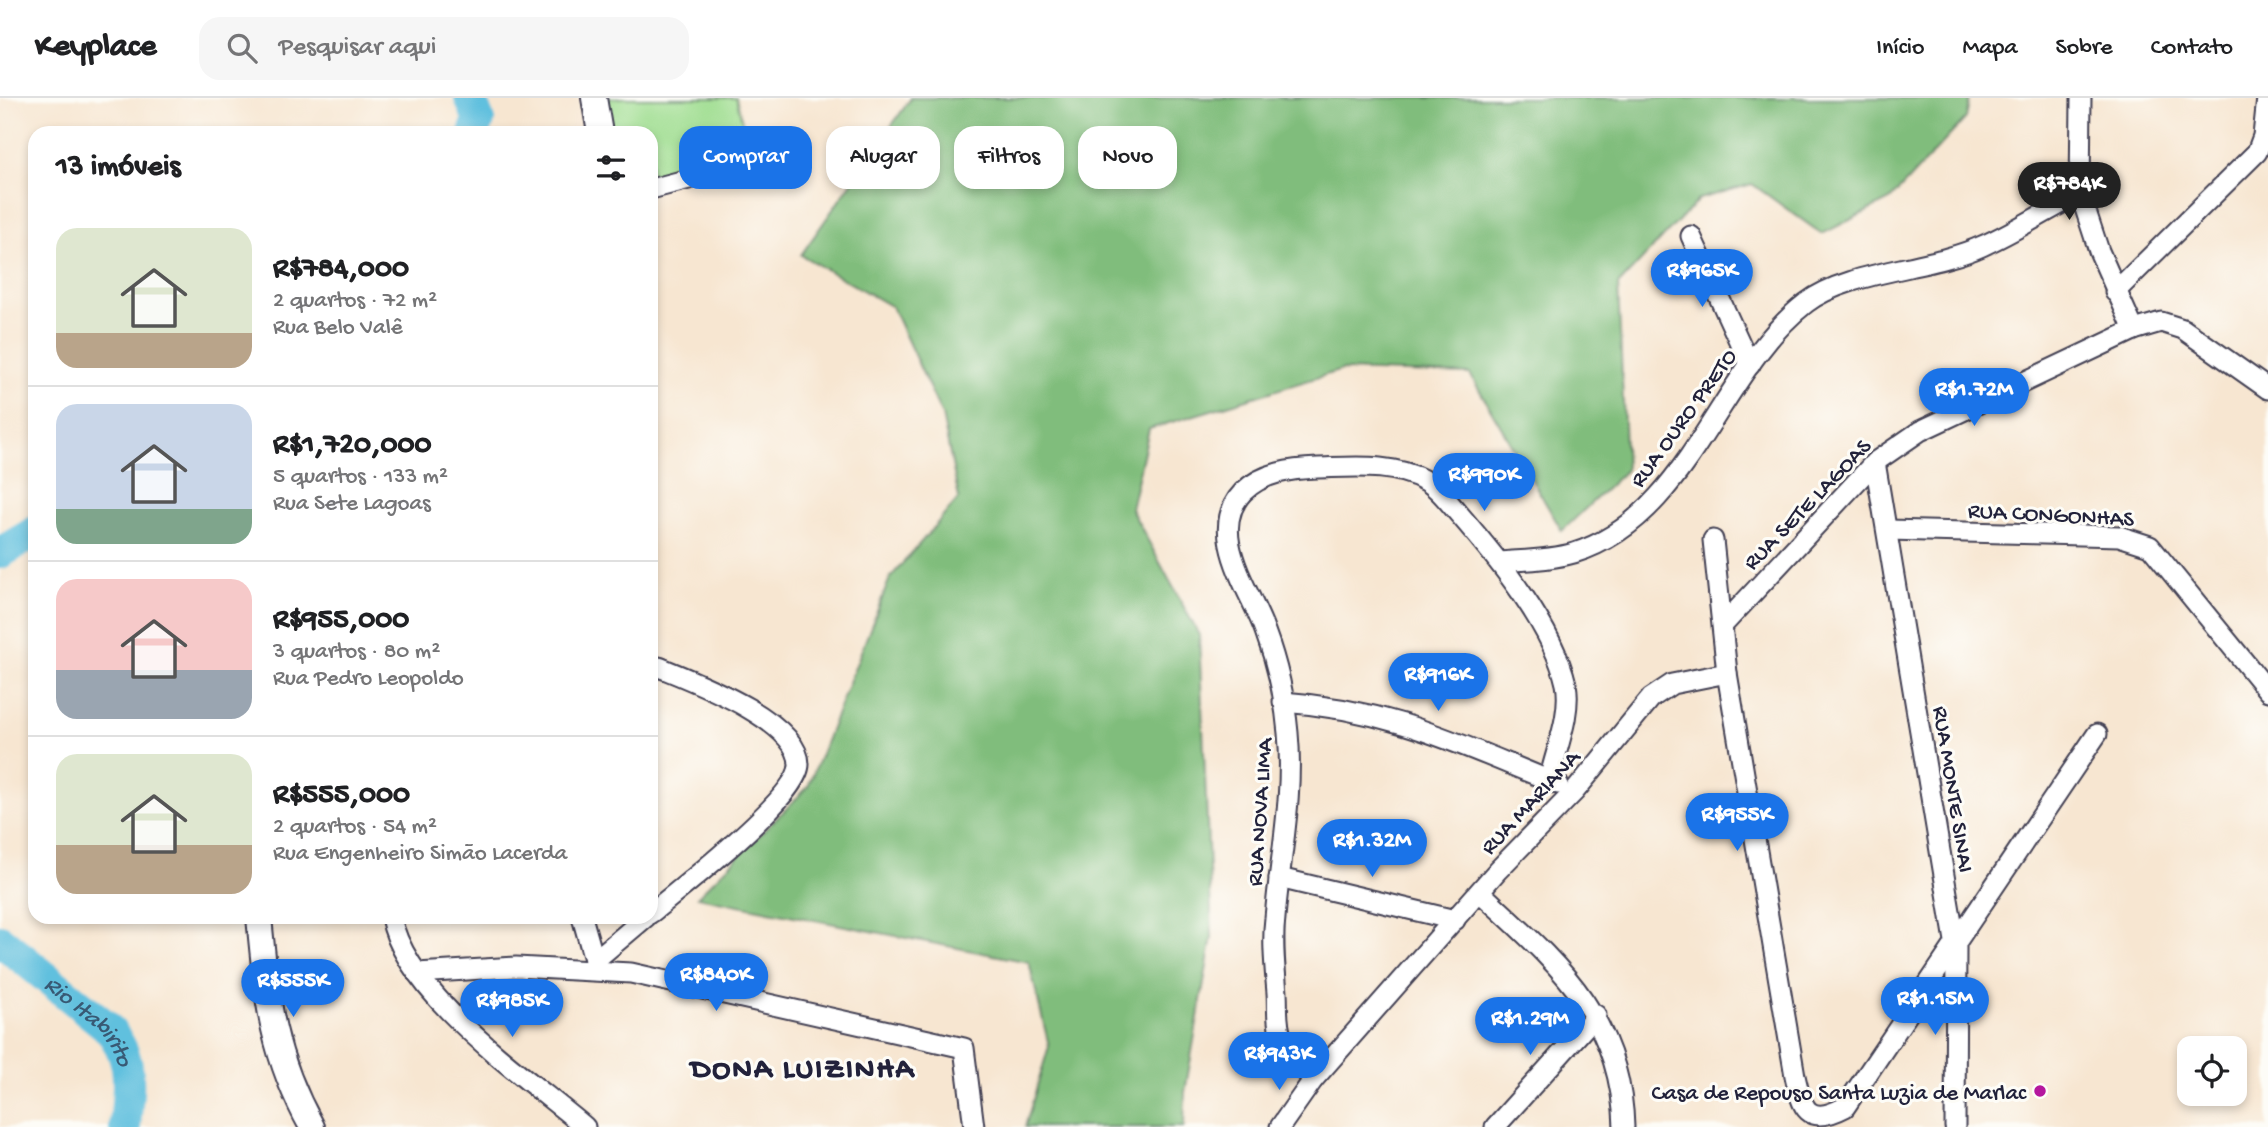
<!DOCTYPE html>
<html lang="pt">
<meta charset="utf-8">
<style>
body{margin:0;font-family:"Gochi Hand",sans-serif;background:#f6f6f6;color:#202124;height:100vh;display:flex;flex-direction:column;font-size:26px;white-space:nowrap}
*{box-sizing:border-box;margin:0}
p{font-size:23px;color:#757577}
.icon{flex:none;width:38px;height:38px;fill:none;stroke:currentColor;stroke-width:2;stroke-linecap:round;stroke-linejoin:round}
.map{position:relative;flex:1;overflow:hidden}
.details{position:absolute;left:28px;top:28px;width:630px;height:798px;display:flex;flex-direction:column;background:#fff;border-radius:21px;box-shadow:0 4px 10px #0003}
.details>*{flex:none}
.hud{position:absolute;left:679px;top:28px;width:665px;height:63px;display:flex;gap:14px}
.fabs{position:absolute;left:2177px;top:938px;display:grid;gap:14px}
.fabs a{display:grid;place-items:center;width:70px;height:70px;border-radius:14px;background:#fff;box-shadow:0 4px 10px #0003;font-size:35px}
.price{position:absolute;translate:-50% -60px;padding:0 16px;border-radius:24px;background:#1a73e8;color:#fff;font-size:23px;line-height:46px;filter:drop-shadow(0 2px 4px #0008)}
.price::after{content:'';position:absolute;left:50%;top:42px;width:21px;height:16px;margin-left:-10px;background:inherit;clip-path:polygon(0 0,100% 0,50% 100%)}
.price.active{background:#222;color:#fff}
ul{padding:0;list-style:none}
li{display:flex;align-items:center;gap:21px;height:175px;padding:0 28px}
li+li{border-top:2px solid #e0e0e0}
li span{display:grid;place-items:center;flex:none;width:196px;height:140px;border-radius:21px;color:#555}
li>.icon{margin-inline-start:auto}
span .icon{width:84px;height:84px;fill:#fffc;stroke-width:1}
li b{font-size:30px}
h2{display:flex;justify-content:space-between;align-items:center;height:84px;padding:0 28px;font-size:30px}
.chip{padding:0 24px;border-radius:21px;background:#fff;box-shadow:0 4px 10px #0003;font-size:24px;line-height:63px}
.chip.active{background:#1a73e8;color:#fff}
header{display:flex;align-items:center;gap:42px;box-sizing:border-box;height:98px;padding:0 35px;background:#fff;border-bottom:2px solid #e0e0e0}
header strong{font-size:33px}
nav{display:flex;gap:38px;margin-inline-start:auto;font-size:24px}
.search{width:490px;height:63px;background:#f6f6f6;display:flex;align-items:center;gap:18px;box-sizing:border-box;padding:0 24px;border-radius:21px;color:#757577;font-size:26px}
.map>svg:first-child{display:block}
.green{fill:#a0de92;stroke:#618066;stroke-width:2}
.forest{fill:#80bd7c;stroke:#51705c;stroke-width:2}
.lines{fill:none;stroke-linecap:round;stroke-linejoin:round}
.river{stroke:#60c0de;stroke-width:32}
.minor-casing{stroke:#423f52;stroke-width:23}
.tertiary-casing{stroke:#423f52;stroke-width:28}
.minor{stroke:#fff;stroke-width:19}
.tertiary{stroke:#fff;stroke-width:24}
.poi-dot{fill:#b5179e;stroke:#fdfcf7;stroke-width:2.5}
.labels{text-anchor:middle;stroke-width:6;stroke-linejoin:round;paint-order:stroke}
.street-label{font-size:23px;fill:#22223b;stroke:#fdfcf7}
.poi-label{font-size:23px;fill:#22223b;stroke:#fdfcf7;text-anchor:end}
.water-label{font-size:24px;font-style:italic;fill:#385974;stroke:#fdfcf7}
.district-label{font-size:30px;font-weight:bold;letter-spacing:2px;fill:#22223b;stroke:#fdfcf7}
</style>
<header>
<strong>Keyplace</strong>
<div class="search"><svg class="icon" aria-label="search" viewBox="0 0 24 24"><circle cx="10" cy="10" r="6"/><path d="M15 15l6 6"/></svg>Pesquisar aqui</div>
<nav><a>Início</a><a>Mapa</a><a>Sobre</a><a>Contato</a></nav>
</header>
<div class="map">
<svg width="2268" height="1029" viewBox="0 0 2268 1029">
<rect width="100%" height="100%" fill="#fdfcf7"/>
<filter id="ink" filterUnits="userSpaceOnUse"><feTurbulence type="fractalNoise" baseFrequency=".0143" numOctaves="2"/><feDisplacementMap in="SourceGraphic" scale="14" xChannelSelector="R" yChannelSelector="G"/><feConvolveMatrix kernelMatrix="1 2 1 2 8 2 1 2 1" color-interpolation-filters="sRGB"/></filter>
<filter id="wash" filterUnits="userSpaceOnUse"><feTurbulence type="fractalNoise" baseFrequency=".00686" numOctaves="4" result="noise"/><feDisplacementMap in="SourceGraphic" scale="28" xChannelSelector="R" yChannelSelector="G"/><feGaussianBlur stdDeviation="1.57" result="paint"/><feColorMatrix in="noise" values="0 0 0 0 0 0 0 0 0 0 0 0 0 0 0 0 0 1.4 0 .05"/><feComposite in="paint" operator="in"/></filter>
<g filter="url(#wash)">
<rect width="100%" height="100%" fill="#f7e6d1"/>
<!-- green -->
<path class="green" d="M 605,0 L 736,0 L 749,50 L 651,84 L 651,35 L 612,35 Z"/>
<!-- forest -->
<path class="forest" d="M 911,0 L 1970,0 L 1966,20 L 1890,102 L 1822,136 L 1752,86 L 1699,101 L 1618,187 L 1626,372 L 1562,433 L 1470,276 L 1342,272 L 1149,331 L 1131,411 L 1199,537 L 1212,839 L 1185,994 L 1184,1029 L 1025,1029 L 1049,948 L 1029,864 L 697,799 L 808,689 L 890,480 L 959,400 L 942,317 L 892,209 L 801,157 Z"/>
<g class="lines">
<!-- river -->
<g class="river">
<path d="M 470,0 L 479,22 L 474,35"/>
<path d="M 0,455 L 35,434"/>
<path id="s1" d="M 0,842 L 106,928 C 136,961 128,988 125,1029"/>
</g>
</g>
</g>
<g filter="url(#ink)">
<g class="lines">
<!-- minor casing -->
<g class="minor-casing">
<g id="minor">
<path d="M 2081,0 L 2080,95 L 2099,153 L 2134,232"/>
<path d="M 651,91 L 746,66"/>
<path d="M 1691,138 L 1750,267"/>
<path d="M 2115,194 L 2257,54 L 2263,38 L 2267,0"/>
<path d="M 1875,364 L 1956,849 L 1955,1029"/>
<path d="M 1888,432 L 2119,438 L 2150,448 L 2268,593"/>
<path d="M 1713,442 L 1727,575 L 1795,978 C 1802,1010 1807,1029 1845,1009 L 2097,636"/>
<path d="M 1500,464 C 1524,462 1550,462 1574,455 C 1690,419 1717,274 1806,205 C 1847,173 1932,171 1982,148 C 2016,133 2048,112 2080,95"/>
<path d="M 1723,527 L 1875,364 L 1920,333 L 2134,232 L 2161,224 L 2183,231 L 2268,291"/>
<path d="M 1283,604 C 1391,611 1461,647 1558,686"/>
<path d="M 1279,780 L 1455,822"/>
<path d="M 1480,794 C 1556,865 1621,917 1624,1029"/>
<path d="M 651,815 C 680,791 800,698 799,666 C 798,622 693,583 659,569"/>
<path d="M 391,819 C 406,898 525,978 585,1029"/>
<path d="M 582,819 L 597,872"/>
<path d="M 594,863 L 646,819"/>
<path d="M 417,875 L 516,869 L 631,875 L 964,950 L 974,1029"/>
<path d="M 1313,982 C 1303,969 1289,956 1282,940 C 1276,927 1278,909 1277,895 C 1275,870 1272,844 1275,820 C 1280,759 1294,696 1288,635 C 1285,601 1277,565 1265,533 C 1251,493 1205,434 1243,394 C 1263,374 1292,371 1318,370 C 1354,369 1394,365 1426,383 C 1439,390 1449,405 1459,416 C 1497,460 1553,528 1566,586 C 1572,616 1555,654 1549,683"/>
<path d="M 1280,1029 L 1313,982 L 1498,772 L 1575,693 L 1651,600 L 1672,586 L 1727,575"/>
<path d="M 1495,1029 L 1596,917"/>
</g>
</g>
<!-- tertiary casing -->
<g class="tertiary-casing">
<g id="tertiary">
<path d="M 594,0 L 600,35"/>
<path d="M 259,819 C 267,901 271,955 312,1029"/>
</g>
</g>
<!-- minor -->
<use href="#minor" class="minor"/>
<!-- tertiary -->
<use href="#tertiary" class="tertiary"/>
</g>
</g>
<!-- markers -->
<circle class="poi-dot" cx="2040" cy="993" r="7"/>
<g class="labels">
<!-- street labels -->
<g class="street-label">
<text transform="translate(1682 319) rotate(-54)" y="8">RUA OURO PRETO</text>
<text transform="translate(1806 405) rotate(-46)" y="8">RUA SETE LAGOAS</text>
<text transform="translate(2051 415) rotate(3)" y="8">RUA CONGONHAS</text>
<text transform="translate(1955 691) rotate(81)" y="8">RUA MONTE SINAI</text>
<text transform="translate(1529 703) rotate(-47)" y="8">RUA MARIANA</text>
<text transform="translate(1258 714) rotate(-86)" y="8">RUA NOVA LIMA</text>
</g>
<!-- poi labels -->
<g class="poi-label">
<text x="2026" y="1001">Casa de Repouso Santa Luzia de Marlac</text>
</g>
<!-- water labels -->
<g class="water-label">
<text dy="8" stroke="none"><textPath href="#s1" startOffset="122">Rio Itabirito</textPath></text>
</g>
<!-- district labels -->
<g class="district-label">
<text x="803" y="979">DONA LUIZINHA</text>
</g>
</g>
</svg>
<div class="fabs">
<a><svg class="icon" aria-label="locate" viewBox="0 0 24 24"><circle cx="12" cy="12" r="6"/><path d="M12 2v4M12 18v4M2 12h4M18 12h4"/></svg></a>
</div>
<b class="price active" style="left:2069px;top:124px">R$784K</b>
<b class="price" style="left:1702px;top:211px">R$965K</b>
<b class="price" style="left:1974px;top:330px">R$1.72M</b>
<b class="price" style="left:1484px;top:415px">R$990K</b>
<b class="price" style="left:1438px;top:615px">R$916K</b>
<b class="price" style="left:1737px;top:755px">R$955K</b>
<b class="price" style="left:1372px;top:781px">R$1.32M</b>
<b class="price" style="left:716px;top:915px">R$840K</b>
<b class="price" style="left:293px;top:921px">R$555K</b>
<b class="price" style="left:1935px;top:939px">R$1.15M</b>
<b class="price" style="left:512px;top:941px">R$985K</b>
<b class="price" style="left:1530px;top:959px">R$1.29M</b>
<b class="price" style="left:1279px;top:994px">R$943K</b>
<div class="hud">
<a class="chip active">Comprar</a>
<a class="chip">Alugar</a>
<a class="chip">Filtros</a>
<a class="chip">Novo</a>
</div>
<section class="details">
<h2>13 imóveis<svg class="icon" aria-label="filters" viewBox="0 0 24 24"><path d="M4 7h16M4 17h16"/><circle cx="9" cy="7" r="2"/><circle cx="15" cy="17" r="2"/></svg></h2>
<ul>
<li><span style="background:linear-gradient(#dfe7d0 75%,#b9a48a 0)"><svg class="icon" aria-label="home" viewBox="0 0 24 24"><path d="M3 11l9-7 9 7M6 9v11h12V9"/></svg></span><div><b>R$784,000</b><p>2 quartos · 72 m²</p><p>Rua Belo Valê</p></div></li>
<li><span style="background:linear-gradient(#c9d6e8 75%,#7fa58c 0)"><svg class="icon" aria-label="home" viewBox="0 0 24 24"><path d="M3 11l9-7 9 7M6 9v11h12V9"/></svg></span><div><b>R$1,720,000</b><p>5 quartos · 133 m²</p><p>Rua Sete Lagoas</p></div></li>
<li><span style="background:linear-gradient(#f6c9c9 65%,#9aa5b1 0)"><svg class="icon" aria-label="home" viewBox="0 0 24 24"><path d="M3 11l9-7 9 7M6 9v11h12V9"/></svg></span><div><b>R$955,000</b><p>3 quartos · 80 m²</p><p>Rua Pedro Leopoldo</p></div></li>
<li><span style="background:linear-gradient(#dfe7d0 65%,#b9a48a 0)"><svg class="icon" aria-label="home" viewBox="0 0 24 24"><path d="M3 11l9-7 9 7M6 9v11h12V9"/></svg></span><div><b>R$555,000</b><p>2 quartos · 54 m²</p><p>Rua Engenheiro Simão Lacerda</p></div></li>
</ul>
</section>
</div>
